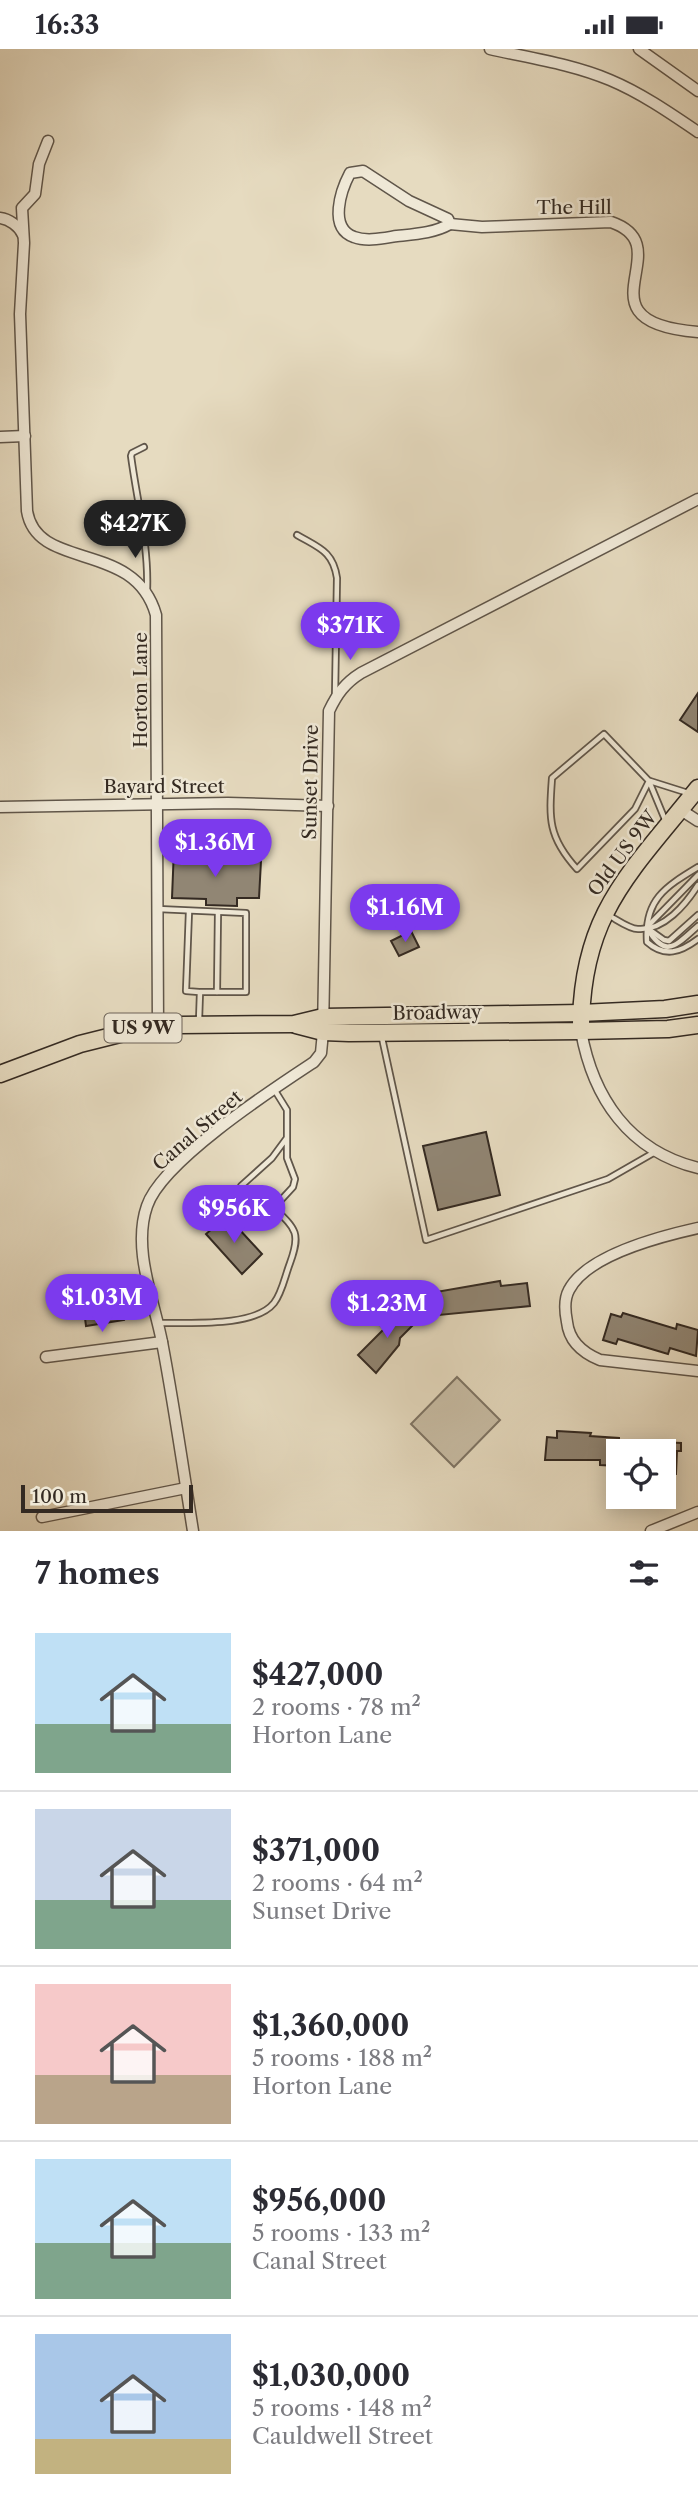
<!DOCTYPE html>
<meta charset="utf-8">
<style>
body{margin:0;font-family:"Libre Caslon Text",serif;background:#f2f2f3;color:#2b2b33;height:100vh;display:flex;flex-direction:column;font-size:26px;white-space:nowrap}
*{box-sizing:border-box;margin:0}
p{font-size:23px;color:#7c7c81}
.icon{flex:none;width:38px;height:38px;fill:none;stroke:currentColor;stroke-width:2;stroke-linecap:round;stroke-linejoin:round}
.map{position:relative;height:1482px;overflow:hidden}
.details{display:flex;flex-direction:column;background:#fff;flex:1}
.details>*{flex:none}
.buttons{position:absolute;left:606px;top:1390px;display:grid;gap:14px}
.buttons a{display:grid;place-items:center;width:70px;height:70px;border-radius:0px;background:#fff;box-shadow:0 4px 18px #0003;font-size:35px}
.scale{position:absolute;left:21px;bottom:18px;width:172px;box-sizing:border-box;padding-left:7px;border:4px solid #342a22;border-top:0;font-size:19px;line-height:24px;white-space:nowrap;color:#342a22;-webkit-text-stroke:5px #efe8d6;paint-order:stroke}
.price{position:absolute;translate:-50% -60px;padding:0 16px;border-radius:24px;background:#7c3aed;color:#fff;font-size:23px;line-height:46px;filter:drop-shadow(0 2px 4px #0008)}
.price::after{content:'';position:absolute;left:50%;top:42px;width:21px;height:16px;margin-left:-10px;background:inherit;clip-path:polygon(0 0,100% 0,50% 100%)}
.price.selected{background:#222;color:#fff}
ul{padding:0;list-style:none}
li{display:flex;align-items:center;gap:21px;height:175px;padding:0 35px}
li+li{border-top:2px solid #e1e1e2}
li span{display:grid;place-items:center;flex:none;width:196px;height:140px;border-radius:0px;color:#555}
li>.icon{margin-inline-start:auto}
span .icon{width:84px;height:84px;fill:#fffc;stroke-width:1}
li b{font-size:30px}
h2{display:flex;justify-content:space-between;align-items:center;height:84px;padding:0 35px;font-size:30px}
.status{display:flex;justify-content:space-between;align-items:center;height:49px;padding:0 35px;background:#fff;direction:ltr}
.status svg{height:19px;fill:currentColor}
.map>svg:first-child{display:block}
.green{fill:#c8bda5;stroke:#7e7464;stroke-width:2}
.building{fill:#918674;stroke:#342a22;stroke-width:2}
.lines{fill:none;stroke-linecap:round;stroke-linejoin:round}
.service-casing{stroke:#60564a;stroke-width:8}
.minor-casing{stroke:#60564a;stroke-width:13}
.primary-casing{stroke:#342a22;stroke-width:19}
.trunk-casing{stroke:#342a22;stroke-width:19}
.service{stroke:#efe8d6;stroke-width:4.5}
.minor{stroke:#efe8d6;stroke-width:10}
.primary{stroke:#e6dbc0;stroke-width:16}
.trunk{stroke:#e6dbc0;stroke-width:16}
.labels{text-anchor:middle;stroke-width:5;stroke-linejoin:round;paint-order:stroke}
.shield{fill:#efe8d6;stroke:#6c6358;stroke-width:2}
.shield-label{font-size:18px;font-weight:bold;fill:#342a22}
.street-label{font-size:19px;fill:#342a22;stroke:#efe8d6}
</style>
<div class="status"><b>16:33</b><svg viewBox="0 0 49 12"><path d="M0 12V9h3v3zM5 12V6h3v6zM10 12V3h3v9zM15 12V0h3v12zM26 1h20v11H26zM47 4h2v5h-2z"/></svg></div>
<div class="map">
<svg width="698" height="1482" viewBox="0 0 698 1482">
<rect width="100%" height="100%" fill="#e6dbc0"/>
<filter id="stains"><feTurbulence type="fractalNoise" baseFrequency=".00286" numOctaves="4"/><feColorMatrix values="0 0 0 0 .2 0 0 0 0 .09 0 0 0 0 .02 0 0 0 .5 -.17"/></filter>
<radialGradient id="worn" r=".72"><stop offset=".6" stop-color="#630" stop-opacity="0"/><stop offset="1" stop-color="#630" stop-opacity=".3"/></radialGradient>
<!-- green -->
<path class="green" d="M 457,1328 L 500,1371 L 454,1418 L 411,1375 Z"/>
<!-- building -->
<g class="building">
<path d="M 698,644 L 698,683 L 680,671 Z"/>
<path d="M 174,799 L 188,800 L 187,809 L 261,812 L 259,849 L 237,849 L 237,857 L 206,856 L 206,850 L 172,849 Z"/>
<path d="M 411,882 L 419,898 L 399,907 L 391,892 Z"/>
<path d="M 486,1083 L 500,1146 L 438,1161 L 423,1097 Z"/>
<path d="M 227,1167 L 262,1205 L 242,1225 L 206,1185 Z"/>
<path d="M 500,1232 L 501,1237 L 527,1234 L 530,1257 L 439,1266 L 436,1243 Z"/>
<path d="M 122,1256 L 124,1271 L 86,1277 L 84,1261 Z"/>
<path d="M 399,1258 L 415,1274 L 400,1289 L 399,1296 L 376,1324 L 358,1306 L 384,1280 L 380,1276 Z"/>
<path d="M 623,1264 L 676,1280 L 677,1275 L 698,1281 L 696,1307 L 670,1299 L 668,1305 L 618,1290 L 616,1295 L 603,1291 L 611,1265 L 621,1268 Z"/>
<path d="M 557,1382 L 591,1384 L 590,1387 L 619,1389 L 619,1391 L 681,1394 L 681,1402 L 677,1402 L 676,1425 L 664,1424 L 663,1402 L 618,1402 L 618,1417 L 600,1416 L 600,1411 L 545,1411 L 547,1388 L 557,1389 Z"/>
</g>
<g class="lines">
<!-- service casing -->
<g class="service-casing">
<g id="service">
<path d="M 144,398 L 132,404 L 131,407 C 137,452 149,497 147,542"/>
<path d="M 297,486 C 319,499 333,502 337,529 L 335,647"/>
<path d="M 649,732 L 635,760 L 577,820 C 548,788 549,770 552,729 L 604,685 L 649,732 L 666,773"/>
<path d="M 650,732 L 688,744"/>
<path d="M 698,818 C 665,838 644,851 647,893 C 665,909 681,903 698,890"/>
<path d="M 158,860 L 246,864 L 246,943 L 200,943 L 199,972"/>
<path d="M 189,862 L 186,942 L 199,943"/>
<path d="M 608,866 C 616,870 629,880 638,880 C 664,882 686,855 698,836"/>
<path d="M 647,878 L 698,826"/>
<path d="M 647,879 C 666,911 676,896 698,877"/>
<path d="M 650,881 L 664,891 L 669,892 L 698,866"/>
<path d="M 217,943 L 218,863"/>
<path d="M 382,989 L 426,1191 L 608,1130 L 655,1103"/>
<path d="M 274,1040 L 287,1061 L 287,1109 L 295,1130 L 293,1138 L 269,1164 L 262,1168 L 253,1167 L 241,1155 L 239,1145 L 241,1137 L 272,1109 L 286,1090"/>
<path d="M 158,1274 C 187,1273 254,1279 274,1254 C 282,1244 285,1227 290,1214 C 301,1184 296,1180 274,1159"/>
</g>
</g>
<!-- minor casing -->
<g class="minor-casing">
<g id="minor">
<path d="M 490,0 C 530,9 572,15 610,31 C 641,44 670,64 698,83"/>
<path d="M 639,0 L 698,42"/>
<path d="M 48,92 L 39,115 L 35,145 L 22,159 L 24,194 L 20,265 L 27,462 C 37,523 135,490 156,566 L 158,977"/>
<path d="M 363,122 L 409,152 L 448,170 L 450,175 C 434,184 416,185 397,187 C 384,189 367,193 354,188 C 328,179 341,141 350,124 Z"/>
<path d="M 0,169 C 9,170 19,177 23,186"/>
<path d="M 450,175 L 482,178 L 611,173 C 684,198 571,273 698,283"/>
<path d="M 0,388 L 25,387"/>
<path d="M 0,758 L 228,754 L 328,757"/>
<path d="M 681,761 L 698,772"/>
<path d="M 581,982 C 593,1049 629,1102 698,1119"/>
<path d="M 698,1179 C 662,1187 587,1206 569,1241 C 564,1250 565,1263 567,1273 C 569,1292 583,1304 600,1311 L 698,1322"/>
<path d="M 46,1308 L 162,1293"/>
<path d="M 42,1468 L 186,1439"/>
<path d="M 193,1482 C 183,1419 174,1356 162,1293 C 154,1251 132,1200 147,1157 C 162,1112 273,1040 314,1013 L 321,1004 L 323,983 L 329,662 C 337,645 345,634 361,624 L 698,450"/>
<path d="M 651,1482 L 698,1463"/>
</g>
</g>
<!-- primary casing -->
<g class="primary-casing">
<g id="primary">
<path d="M 581,964 L 665,960 L 698,955"/>
<path d="M 581,982 L 668,980 L 698,976"/>
</g>
</g>
<!-- trunk casing -->
<g class="trunk-casing">
<g id="trunk">
<path d="M 296,976 L 323,983 L 349,984 L 581,982 C 580,866 630,824 698,739"/>
<path d="M 0,1025 L 80,995 L 140,980 L 179,976 L 294,975 L 323,968 L 581,964"/>
</g>
</g>
<!-- service -->
<use href="#service" class="service"/>
<!-- minor -->
<use href="#minor" class="minor"/>
<!-- primary -->
<use href="#primary" class="primary"/>
<!-- trunk -->
<use href="#trunk" class="trunk"/>
</g>
<g class="labels">
<!-- shield labels -->
<rect class="shield" x="104.5" y="964.5" width="77" height="29" rx="5"/>
<g class="shield-label">
<text x="143" y="985">US 9W</text>
</g>
<!-- street labels -->
<g class="street-label">
<text x="574" y="165">The Hill</text>
<text transform="translate(140 641) rotate(-90)" y="7">Horton Lane</text>
<text transform="translate(310 733) rotate(-89)" y="7">Sunset Drive</text>
<text x="164" y="744">Bayard Street</text>
<text transform="translate(622 804) rotate(-53)" y="7">Old US 9W</text>
<text transform="translate(437 963) rotate(-1)" y="7">Broadway</text>
<text transform="translate(197 1081) rotate(-41)" y="7">Canal Street</text>
</g>
</g>
<rect width="100%" height="100%" filter="url(#stains)"/>
<rect width="100%" height="100%" fill="url(#worn)"/>
</svg>
<div class="buttons">
<a><svg class="icon" aria-label="locate" viewBox="0 0 24 24"><circle cx="12" cy="12" r="6"/><path d="M12 2v4M12 18v4M2 12h4M18 12h4"/></svg></a>
</div>
<div class="scale">100 m</div>
<b class="price selected" style="left:135px;top:511px">$427K</b>
<b class="price" style="left:350px;top:613px">$371K</b>
<b class="price" style="left:215px;top:830px">$1.36M</b>
<b class="price" style="left:405px;top:895px">$1.16M</b>
<b class="price" style="left:234px;top:1196px">$956K</b>
<b class="price" style="left:102px;top:1285px">$1.03M</b>
<b class="price" style="left:387px;top:1291px">$1.23M</b>
</div>
<section class="details">
<h2>7 homes<svg class="icon" aria-label="filters" viewBox="0 0 24 24"><path d="M4 7h16M4 17h16"/><circle cx="9" cy="7" r="2"/><circle cx="15" cy="17" r="2"/></svg></h2>
<ul>
<li><span style="background:linear-gradient(#bfe0f5 65%,#7fa58c 0)"><svg class="icon" aria-label="home" viewBox="0 0 24 24"><path d="M3 11l9-7 9 7M6 9v11h12V9"/></svg></span><div><b>$427,000</b><p>2 rooms · 78 m²</p><p>Horton Lane</p></div></li>
<li><span style="background:linear-gradient(#c9d6e8 65%,#7fa58c 0)"><svg class="icon" aria-label="home" viewBox="0 0 24 24"><path d="M3 11l9-7 9 7M6 9v11h12V9"/></svg></span><div><b>$371,000</b><p>2 rooms · 64 m²</p><p>Sunset Drive</p></div></li>
<li><span style="background:linear-gradient(#f6c9c9 65%,#b9a48a 0)"><svg class="icon" aria-label="home" viewBox="0 0 24 24"><path d="M3 11l9-7 9 7M6 9v11h12V9"/></svg></span><div><b>$1,360,000</b><p>5 rooms · 188 m²</p><p>Horton Lane</p></div></li>
<li><span style="background:linear-gradient(#bfe0f5 60%,#7fa58c 0)"><svg class="icon" aria-label="home" viewBox="0 0 24 24"><path d="M3 11l9-7 9 7M6 9v11h12V9"/></svg></span><div><b>$956,000</b><p>5 rooms · 133 m²</p><p>Canal Street</p></div></li>
<li><span style="background:linear-gradient(#a9c7e8 75%,#c2b280 0)"><svg class="icon" aria-label="home" viewBox="0 0 24 24"><path d="M3 11l9-7 9 7M6 9v11h12V9"/></svg></span><div><b>$1,030,000</b><p>5 rooms · 148 m²</p><p>Cauldwell Street</p></div></li>
</ul>
</section>
